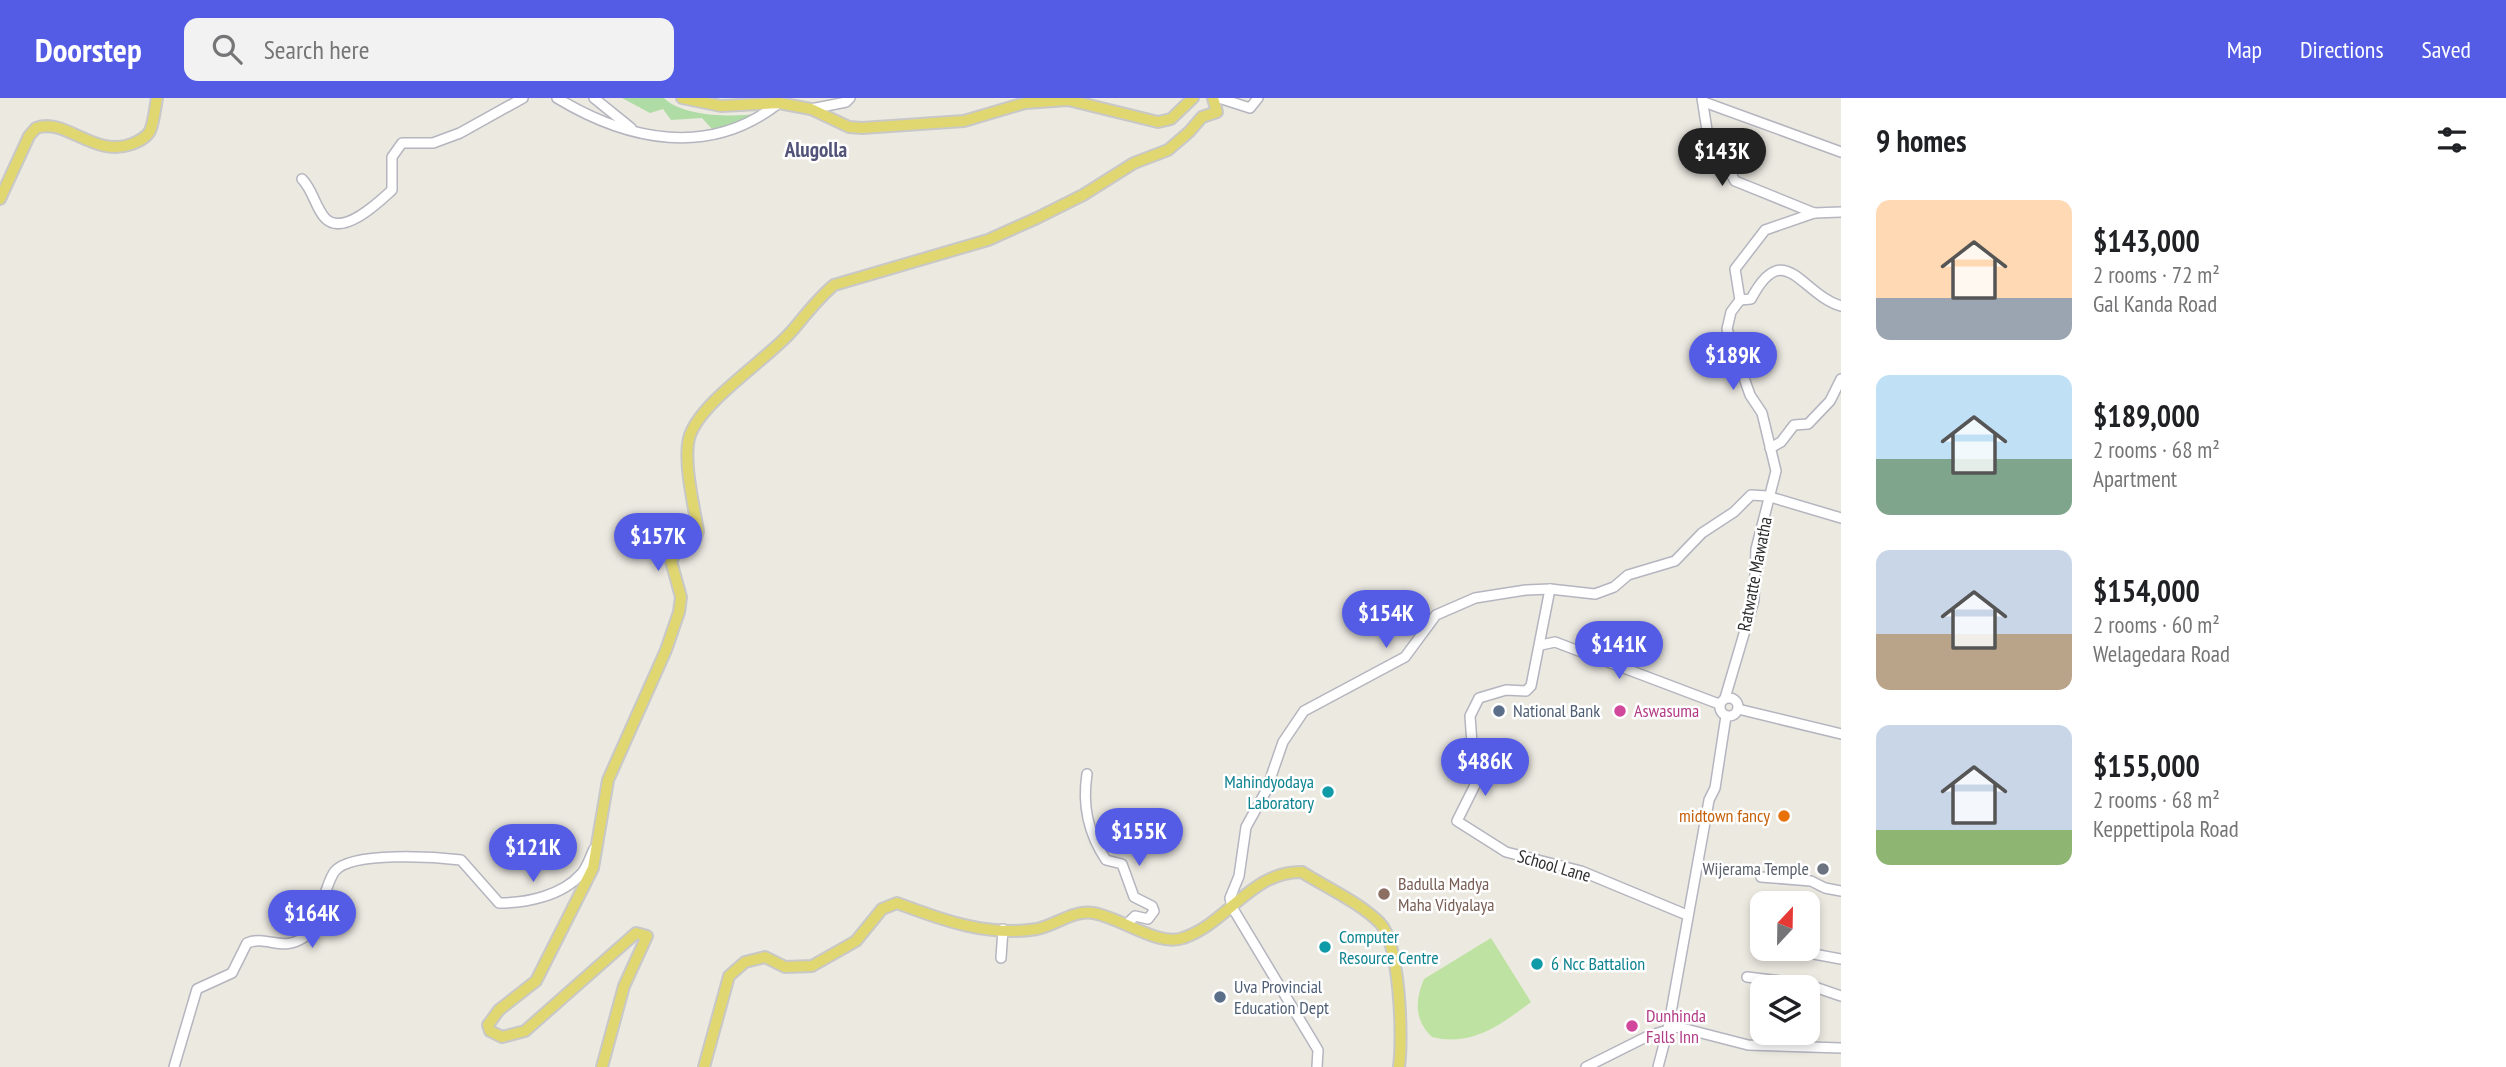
<!DOCTYPE html>
<meta charset="utf-8">
<style>
body{margin:0;font-family:"PT Sans Narrow",sans-serif;background:#f2f2f2;color:#202124;height:100vh;display:flex;flex-direction:column;font-size:26px;white-space:nowrap}
*{box-sizing:border-box;margin:0}
p{font-size:23px;color:#757577}
.icon{flex:none;width:38px;height:38px;fill:none;stroke:currentColor;stroke-width:2;stroke-linecap:round;stroke-linejoin:round}
.map{position:relative;flex:1;overflow:hidden}
.details{display:flex;flex-direction:column;background:#fff;width:665px}
.details>*{flex:none}
.needle{width:46px;rotate:22deg}
.fabs{position:absolute;left:1750px;top:793px;display:grid;gap:14px}
.fabs a{display:grid;place-items:center;width:70px;height:70px;border-radius:14px;background:#fff;box-shadow:0 4px 10px #0003;font-size:35px}
.price{position:absolute;translate:-50% -60px;padding:0 16px;border-radius:24px;background:#545ce6;color:#fff;font-size:23px;line-height:46px;filter:drop-shadow(0 2px 4px #0008)}
.price::after{content:'';position:absolute;left:50%;top:42px;width:21px;height:16px;margin-left:-10px;background:inherit;clip-path:polygon(0 0,100% 0,50% 100%)}
.price.current{background:#222;color:#fff}
ul{padding:0;list-style:none}
li{display:flex;align-items:center;gap:21px;height:175px;padding:0 35px}
li span{display:grid;place-items:center;flex:none;width:196px;height:140px;border-radius:14px;color:#555}
li>.icon{margin-inline-start:auto}
span .icon{width:84px;height:84px;fill:#fffc;stroke-width:1}
li b{font-size:30px}
h2{display:flex;justify-content:space-between;align-items:center;height:84px;padding:0 35px;font-size:30px}
header{display:flex;align-items:center;gap:42px;box-sizing:border-box;height:98px;padding:0 35px;background:#545ce6;color:#fff}
header strong{font-size:33px}
nav{display:flex;gap:38px;margin-inline-start:auto;font-size:24px}
.search{width:490px;height:63px;background:#f2f2f2;display:flex;align-items:center;gap:18px;box-sizing:border-box;padding:0 24px;border-radius:14px;color:#757577;font-size:26px}
main{display:flex;flex:1;min-height:0}
.map>svg:first-child{display:block}
.green{fill:#afdca4}
.pitch{fill:#bee2a1}
.lines{fill:none;stroke-linecap:round;stroke-linejoin:round}
.minor-casing{stroke:#b4b5bf;stroke-width:12}
.major-casing{stroke:#c8c8c8;stroke-width:14}
.minor{stroke:#fff;stroke-width:9}
.major{stroke:#e1d771;stroke-width:10}
.service-dot{fill:#5c6f8a;stroke:#fff;stroke-width:2.5}
.hotel-dot{fill:#d1479c;stroke:#fff;stroke-width:2.5}
.culture-dot{fill:#0f9aa8;stroke:#fff;stroke-width:2.5}
.food-dot{fill:#e8710a;stroke:#fff;stroke-width:2.5}
.worship-dot{fill:#6b7280;stroke:#fff;stroke-width:2.5}
.education-dot{fill:#8d6e63;stroke:#fff;stroke-width:2.5}
.labels{text-anchor:middle;stroke-width:5;stroke-linejoin:round;paint-order:stroke}
.street-label{font-size:18px;fill:#2d2d2d;stroke:#fff}
.service-label{font-size:18px;fill:#4e5e75;stroke:#fff;text-anchor:start}
.hotel-label{font-size:18px;fill:#b23c85;stroke:#fff;text-anchor:start}
.culture-label{font-size:18px;fill:#0d838f;stroke:#fff;text-anchor:start}
.food-label{font-size:18px;fill:#c56008;stroke:#fff;text-anchor:end}
.worship-label{font-size:18px;fill:#5b616d;stroke:#fff;text-anchor:end}
.education-label{font-size:18px;fill:#785e54;stroke:#fff;text-anchor:start}
.quarter-label{font-size:21px;font-weight:bold;fill:#525379;stroke:#fff}
</style>
<header>
<strong>Doorstep</strong>
<div class="search"><svg class="icon" aria-label="search" viewBox="0 0 24 24"><circle cx="10" cy="10" r="6"/><path d="M15 15l6 6"/></svg>Search here</div>
<nav><a>Map</a><a>Directions</a><a>Saved</a></nav>
</header>
<main>
<div class="map">
<svg width="1841" height="969" viewBox="0 0 1841 969">
<rect width="100%" height="100%" fill="#ece9e1"/>
<!-- green -->
<path class="green" d="M 622,0 L 664,0 C 683,19 732,19 757,16 L 719,33 L 713,32 L 702,20 L 671,22 L 663,11 L 650,15 Z"/>
<!-- pitch -->
<path class="pitch" d="M 1491,840 L 1531,904 C 1501,927 1471,949 1432,939 C 1414,922 1415,902 1424,881 Z"/>
<g class="lines">
<!-- minor casing -->
<g class="minor-casing">
<g id="minor">
<path d="M 557,0 C 628,43 710,60 779,5"/>
<path d="M 594,0 L 631,30"/>
<path d="M 1219,0 L 1250,10 L 1258,0"/>
<path d="M 1702,0 L 1709,45 L 1718,52 L 1735,83 L 1814,115"/>
<path d="M 1704,4 L 1841,54"/>
<path d="M 811,11 L 846,4 L 850,0"/>
<path d="M 302,81 C 313,92 315,109 325,120 C 343,139 379,104 392,92 L 392,59 L 402,45 L 433,45 L 460,35 L 523,0"/>
<path d="M 1841,114 L 1814,115 L 1765,132 L 1735,171 L 1740,202 L 1751,201 C 1784,138 1801,196 1841,208"/>
<path d="M 1770,350 L 1781,344 L 1794,327 L 1808,326 L 1830,303 L 1841,281"/>
<path d="M 1550,491 L 1531,588 L 1526,593 L 1506,592 L 1479,600 L 1470,618 L 1475,687 L 1457,723 L 1506,754 L 1581,773 L 1687,817"/>
<path d="M 1541,547 L 1555,544 L 1719,606"/>
<path d="M 1725,600 L 1754,502 L 1756,451 L 1776,373 L 1762,315 L 1750,297 L 1727,231 L 1731,214 L 1740,202"/>
<circle cx="1729" cy="609" r="9"/>
<path d="M 1738,611 L 1841,636"/>
<path d="M 1087,676 C 1082,708 1088,735 1106,762 L 1122,766 L 1134,799 L 1152,808 L 1154,813 L 1148,821 L 1135,818 L 1127,826"/>
<path d="M 1761,779 L 1811,783 L 1825,790 L 1841,793"/>
<path d="M 1787,851 L 1841,861"/>
<path d="M 1001,860 L 1003,831"/>
<path d="M 1747,879 L 1806,886 L 1841,898"/>
<path d="M 174,969 L 197,891 L 232,875 L 247,845 C 267,837 281,854 303,840 C 319,829 318,814 324,798 C 327,791 330,779 335,773 C 352,753 436,759 461,762 L 499,805 C 526,805 562,798 581,776 C 587,770 590,759 594,751"/>
<path d="M 1317,969 L 1318,952 L 1232,809 L 1230,800 L 1239,778 L 1246,729 L 1266,693 L 1283,644 L 1304,613 L 1405,559 L 1436,517 L 1475,500 L 1526,492 L 1550,491 L 1595,496 L 1614,489 L 1628,477 L 1675,463 L 1702,435 L 1734,414 L 1751,397 L 1767,398 L 1841,420"/>
<path d="M 1586,969 L 1648,938 L 1678,929 L 1748,947 L 1841,950"/>
<path d="M 1658,969 L 1668,931 L 1709,702 L 1715,690 L 1726,618"/>
</g>
</g>
<!-- major casing -->
<g class="major-casing">
<g id="major">
<path d="M 682,0 L 721,8 L 779,5 L 811,11 L 849,29 L 862,30 L 964,23 L 1025,5 L 1068,2 L 1158,24 L 1171,21 L 1193,0"/>
<path d="M 0,101 L 29,38 L 36,30 C 66,19 93,60 132,46 C 139,43 146,40 150,33 C 154,24 155,10 157,0"/>
<path d="M 602,969 L 624,888 L 647,838 L 636,835 L 525,933 L 502,939 L 490,933 L 488,927 L 499,912 L 536,883 L 593,770 L 608,682 L 666,552 L 679,514 L 681,499 L 671,463 L 680,447 L 695,442 L 698,433 C 694,408 682,360 690,337 C 703,302 765,263 791,234 C 805,218 817,201 834,187 L 988,142 L 1037,120 L 1083,97 L 1134,65 L 1168,52 L 1189,34 L 1202,19 L 1217,14 L 1213,0"/>
<path d="M 704,969 L 729,878 L 745,864 L 765,859 L 785,869 L 812,868 L 856,843 L 882,811 L 897,805 C 942,822 988,839 1037,831 C 1056,827 1073,812 1093,815 C 1120,819 1158,849 1183,840 C 1228,825 1251,773 1302,774 C 1327,790 1359,804 1380,825 C 1400,846 1403,940 1399,969"/>
</g>
</g>
<!-- minor -->
<use href="#minor" class="minor"/>
<!-- major -->
<use href="#major" class="major"/>
</g>
<!-- markers -->
<g class="service-dot">
<circle cx="1499" cy="613" r="7"/>
<circle cx="1220" cy="899" r="7"/>
</g>
<g class="hotel-dot">
<circle cx="1620" cy="613" r="7"/>
<circle cx="1632" cy="928" r="7"/>
</g>
<g class="culture-dot">
<circle cx="1328" cy="694" r="7"/>
<circle cx="1325" cy="849" r="7"/>
<circle cx="1537" cy="866" r="7"/>
</g>
<circle class="food-dot" cx="1784" cy="718" r="7"/>
<circle class="worship-dot" cx="1823" cy="771" r="7"/>
<circle class="education-dot" cx="1384" cy="796" r="7"/>
<g class="labels">
<!-- street labels -->
<g class="street-label">
<text transform="translate(1755 476) rotate(-79)" y="6">Ratwatte Mawatha</text>
<text transform="translate(1554 768) rotate(16)" y="6">School Lane</text>
</g>
<!-- service labels -->
<g class="service-label">
<text x="1513" y="619">National Bank</text>
<text x="1234" y="895">Uva Provincial<tspan x="1234" dy="21">Education Dept</tspan></text>
</g>
<!-- hotel labels -->
<g class="hotel-label">
<text x="1634" y="619">Aswasuma</text>
<text x="1646" y="924">Dunhinda<tspan x="1646" dy="21">Falls Inn</tspan></text>
</g>
<!-- culture labels -->
<g class="culture-label">
<text x="1314" y="690" text-anchor="end">Mahindyodaya<tspan x="1314" dy="21">Laboratory</tspan></text>
<text x="1339" y="845">Computer<tspan x="1339" dy="21">Resource Centre</tspan></text>
<text x="1551" y="872">6 Ncc Battalion</text>
</g>
<!-- food labels -->
<g class="food-label">
<text x="1770" y="724">midtown fancy</text>
</g>
<!-- worship labels -->
<g class="worship-label">
<text x="1809" y="777">Wijerama Temple</text>
</g>
<!-- education labels -->
<g class="education-label">
<text x="1398" y="792">Badulla Madya<tspan x="1398" dy="21">Maha Vidyalaya</tspan></text>
</g>
<!-- quarter labels -->
<g class="quarter-label">
<text x="816" y="59">Alugolla</text>
</g>
</g>
</svg>
<div class="fabs">
<a><svg class="needle" viewBox="-14 -14 28 28"><path d="M0-13l5 13h-10z" fill="#e53935"/><path d="M0 13l5-13h-10z" fill="#757577"/></svg></a>
<a><svg class="icon" aria-label="layers" viewBox="0 0 24 24"><path d="M12 4l9 5-9 5-9-5zM3 14l9 5 9-5"/></svg></a>
</div>
<b class="price current" style="left:1722px;top:90px">$143K</b>
<b class="price" style="left:1733px;top:294px">$189K</b>
<b class="price" style="left:658px;top:475px">$157K</b>
<b class="price" style="left:1386px;top:552px">$154K</b>
<b class="price" style="left:1619px;top:583px">$141K</b>
<b class="price" style="left:1485px;top:700px">$486K</b>
<b class="price" style="left:1139px;top:770px">$155K</b>
<b class="price" style="left:533px;top:786px">$121K</b>
<b class="price" style="left:312px;top:852px">$164K</b>
</div>
<section class="details">
<h2>9 homes<svg class="icon" aria-label="filters" viewBox="0 0 24 24"><path d="M4 7h16M4 17h16"/><circle cx="9" cy="7" r="2"/><circle cx="15" cy="17" r="2"/></svg></h2>
<ul>
<li><span style="background:linear-gradient(#ffd9b3 70%,#9aa5b1 0)"><svg class="icon" aria-label="home" viewBox="0 0 24 24"><path d="M3 11l9-7 9 7M6 9v11h12V9"/></svg></span><div><b>$143,000</b><p>2 rooms · 72 m²</p><p>Gal Kanda Road</p></div></li>
<li><span style="background:linear-gradient(#bfe0f5 60%,#7fa58c 0)"><svg class="icon" aria-label="home" viewBox="0 0 24 24"><path d="M3 11l9-7 9 7M6 9v11h12V9"/></svg></span><div><b>$189,000</b><p>2 rooms · 68 m²</p><p>Apartment</p></div></li>
<li><span style="background:linear-gradient(#c9d6e8 60%,#b9a48a 0)"><svg class="icon" aria-label="home" viewBox="0 0 24 24"><path d="M3 11l9-7 9 7M6 9v11h12V9"/></svg></span><div><b>$154,000</b><p>2 rooms · 60 m²</p><p>Welagedara Road</p></div></li>
<li><span style="background:linear-gradient(#c9d6e8 75%,#8fb573 0)"><svg class="icon" aria-label="home" viewBox="0 0 24 24"><path d="M3 11l9-7 9 7M6 9v11h12V9"/></svg></span><div><b>$155,000</b><p>2 rooms · 68 m²</p><p>Keppettipola Road</p></div></li>
</ul>
</section>
</main>
